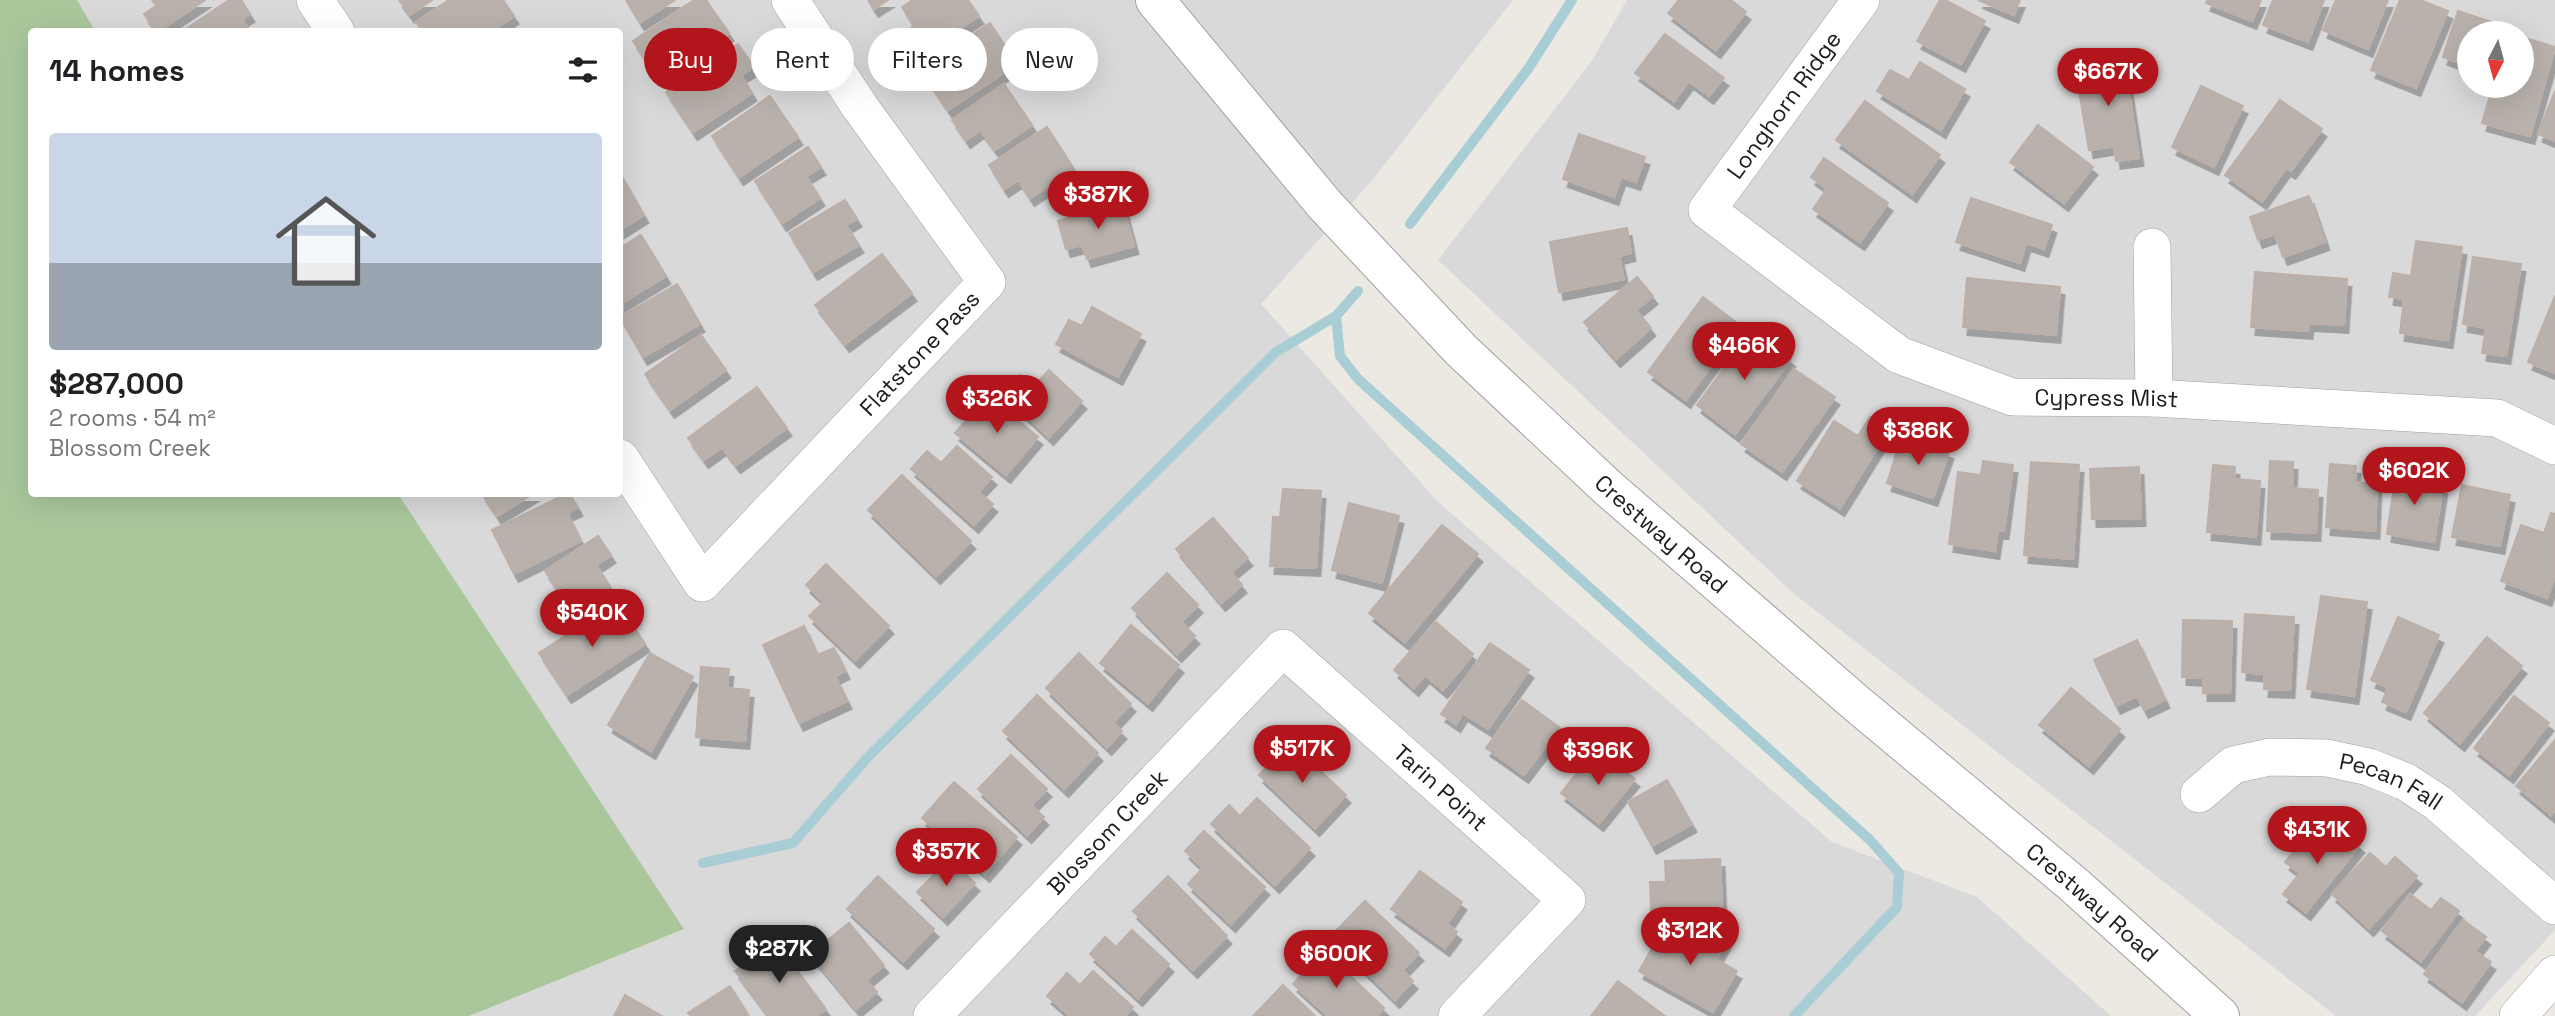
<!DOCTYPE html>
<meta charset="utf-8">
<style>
body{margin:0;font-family:"Space Grotesk",sans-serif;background:#f2f2f2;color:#202124;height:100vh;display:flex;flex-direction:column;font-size:26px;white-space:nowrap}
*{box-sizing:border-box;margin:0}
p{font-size:23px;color:#757577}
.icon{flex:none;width:38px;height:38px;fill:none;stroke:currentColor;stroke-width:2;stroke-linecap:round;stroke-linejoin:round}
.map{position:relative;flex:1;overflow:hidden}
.panel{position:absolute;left:28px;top:28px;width:595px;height:469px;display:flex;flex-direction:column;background:#fff;border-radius:7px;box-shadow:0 7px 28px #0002}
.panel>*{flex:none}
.hud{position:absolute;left:644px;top:28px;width:665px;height:63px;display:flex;gap:14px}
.needle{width:46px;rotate:186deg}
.controls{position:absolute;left:2457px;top:21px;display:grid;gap:14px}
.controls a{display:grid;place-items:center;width:77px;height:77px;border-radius:50%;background:#fff;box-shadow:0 7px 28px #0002;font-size:35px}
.price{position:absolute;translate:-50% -60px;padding:0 16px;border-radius:24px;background:#b2161c;color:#fff;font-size:23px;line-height:46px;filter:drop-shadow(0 2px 4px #0008)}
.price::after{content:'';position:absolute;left:50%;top:42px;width:21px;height:16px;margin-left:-10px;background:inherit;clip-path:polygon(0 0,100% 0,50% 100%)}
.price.selected{background:#222;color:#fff}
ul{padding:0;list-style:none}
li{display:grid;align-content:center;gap:14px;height:371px;padding:0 21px}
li+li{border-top:2px solid #e0e0e0}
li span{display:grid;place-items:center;height:217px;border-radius:7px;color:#555}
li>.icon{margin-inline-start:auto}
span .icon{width:126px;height:126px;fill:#fffc;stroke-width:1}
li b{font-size:30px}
h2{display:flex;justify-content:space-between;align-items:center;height:84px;padding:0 21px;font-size:30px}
.chip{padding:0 24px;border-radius:32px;background:#fff;box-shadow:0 7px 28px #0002;font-size:24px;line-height:63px}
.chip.selected{background:#b2161c;color:#fff}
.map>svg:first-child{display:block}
.residential{fill:#dad9d9;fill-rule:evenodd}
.forest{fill:#aac79c}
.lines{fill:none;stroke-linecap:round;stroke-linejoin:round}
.stream{stroke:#a8cdd5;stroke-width:10}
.building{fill:#b9b2ac;stroke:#bcafa7;stroke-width:2;filter:url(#shadow)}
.minor-casing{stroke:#a0a0a0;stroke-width:38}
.tertiary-casing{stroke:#a0a0a0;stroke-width:40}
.minor{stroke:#fff;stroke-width:37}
.tertiary{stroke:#fff;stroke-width:38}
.labels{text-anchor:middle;stroke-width:7;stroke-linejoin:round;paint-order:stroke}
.street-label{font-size:23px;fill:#1c1c1c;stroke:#fff}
</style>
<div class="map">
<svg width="2555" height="1016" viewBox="0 0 2555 1016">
<defs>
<filter id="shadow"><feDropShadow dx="4.5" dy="8" stdDeviation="0" flood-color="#0004"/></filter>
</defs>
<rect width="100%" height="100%" fill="#ece9e3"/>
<!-- residential -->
<g class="residential">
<path d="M 75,0 L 1513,0 L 1374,178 L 1261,304 L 1439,503 L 1832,842 L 1977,897 L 2111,1016 L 469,1016 L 684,929 L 394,494 L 620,494 L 620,32 L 95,31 Z"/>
<path d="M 1627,0 L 2555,0 L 2555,930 L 2475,1016 L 2336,1016 L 1793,593 L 1438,260 L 1591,62 ZM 2469,33 L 2522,33 L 2522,86 L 2469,86 Z"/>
</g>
<!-- forest -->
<path class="forest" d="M 0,0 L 77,0 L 95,31 L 32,32 L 32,494 L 398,494 L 684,929 L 469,1016 L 0,1016 Z"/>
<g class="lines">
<!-- stream -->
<g class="stream">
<path d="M 1410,224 L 1528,69 L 1572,0"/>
<path d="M 1358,291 L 1336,316 L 1340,356 L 1358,379 L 1870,840 L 1899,873 L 1897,907 L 1794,1016"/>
<path d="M 703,863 L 793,843 L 867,758 L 1276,352 L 1336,316"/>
</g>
</g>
<!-- building -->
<g class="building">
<path d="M 152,0 L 205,0 L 157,32 L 144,14 L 156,6 Z"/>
<path d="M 229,0 L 241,0 L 250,14 L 242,19 L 250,32 L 185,32 L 184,30 Z"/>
<path d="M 399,0 L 432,0 L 410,15 Z"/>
<path d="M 449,0 L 503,0 L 514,16 L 491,32 L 423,32 L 416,22 Z"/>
<path d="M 626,0 L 675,0 L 640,22 Z"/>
<path d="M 694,0 L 706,0 L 729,33 L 660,80 L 633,41 Z"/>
<path d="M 868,0 L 888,0 L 874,9 Z"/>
<path d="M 913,0 L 968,0 L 979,16 L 909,62 L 894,39 L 914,26 L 902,7 Z"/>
<path d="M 1679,0 L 1731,0 L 1746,12 L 1716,50 L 1668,13 Z"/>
<path d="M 1940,0 L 1945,0 L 1985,21 L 1961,64 L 1917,41 Z"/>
<path d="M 1978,0 L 2020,0 L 2014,15 Z"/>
<path d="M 2207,0 L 2261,0 L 2252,21 L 2206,3 Z"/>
<path d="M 2273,0 L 2324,0 L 2308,42 L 2263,25 Z"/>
<path d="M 2336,0 L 2388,0 L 2368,49 L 2323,30 Z"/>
<path d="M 2400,0 L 2420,0 L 2448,11 L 2416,88 L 2371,70 Z"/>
<path d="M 2458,11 L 2504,26 L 2501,33 L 2469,33 L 2469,66 L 2443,57 Z"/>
<path d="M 990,23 L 1017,64 L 948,110 L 920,69 Z"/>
<path d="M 1665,34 L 1724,78 L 1709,96 L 1689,81 L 1674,101 L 1635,73 Z"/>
<path d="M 2522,37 L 2555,47 L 2530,136 L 2482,123 L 2493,86 L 2522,86 Z"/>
<path d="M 738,44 L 754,67 L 741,75 L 752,93 L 693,132 L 666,92 Z"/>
<path d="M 2124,59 L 2139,158 L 2116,161 L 2114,146 L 2089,150 L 2075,67 Z"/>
<path d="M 1920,62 L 1965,89 L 1941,130 L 1877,91 L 1890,70 L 1909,80 Z"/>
<path d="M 1004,84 L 1032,125 L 995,150 L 980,130 L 966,140 L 952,120 Z"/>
<path d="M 2201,86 L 2243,106 L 2214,167 L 2172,147 Z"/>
<path d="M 2555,91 L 2555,141 L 2538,134 Z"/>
<path d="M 770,96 L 798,137 L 739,177 L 712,136 Z"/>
<path d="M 2280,100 L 2322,129 L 2291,171 L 2286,168 L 2262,201 L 2225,175 Z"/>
<path d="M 1865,101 L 1940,155 L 1912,194 L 1836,140 Z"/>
<path d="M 2038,125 L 2093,167 L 2064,203 L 2010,162 Z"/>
<path d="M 1047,127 L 1074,169 L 1030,198 L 1018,180 L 1004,189 L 989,165 Z"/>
<path d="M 1579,134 L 1645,157 L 1636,182 L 1621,177 L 1614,197 L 1563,179 Z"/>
<path d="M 808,147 L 821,167 L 806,176 L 820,198 L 782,223 L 755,181 Z"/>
<path d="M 1824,158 L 1888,203 L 1860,242 L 1813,209 L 1827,189 L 1811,177 Z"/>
<path d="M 621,175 L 644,215 L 620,230 L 620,176 Z"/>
<path d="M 2309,196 L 2325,242 L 2283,257 L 2275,234 L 2258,240 L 2250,217 Z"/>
<path d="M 1971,198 L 2052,225 L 2044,249 L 2026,243 L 2020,263 L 1956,242 Z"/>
<path d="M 845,200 L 857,219 L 846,225 L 859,245 L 813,272 L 789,233 Z"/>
<path d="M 1122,202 L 1134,246 L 1087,259 L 1082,245 L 1066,249 L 1058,221 Z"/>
<path d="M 1627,228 L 1631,253 L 1619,256 L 1624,279 L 1559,292 L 1550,242 Z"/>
<path d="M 641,235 L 666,276 L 620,304 L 620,248 Z"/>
<path d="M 2416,241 L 2462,247 L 2448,340 L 2400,333 L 2404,299 L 2389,297 L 2393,273 L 2411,276 Z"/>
<path d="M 882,254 L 912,293 L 845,344 L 815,305 Z"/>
<path d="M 2473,257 L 2521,264 L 2506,356 L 2482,353 L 2486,328 L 2463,324 Z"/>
<path d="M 2255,272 L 2347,279 L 2344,325 L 2309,323 L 2308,331 L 2251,327 Z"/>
<path d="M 1637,277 L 1653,296 L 1636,310 L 1651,328 L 1616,359 L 1584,322 Z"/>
<path d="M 1967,278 L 2060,287 L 2056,335 L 1963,327 Z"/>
<path d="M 677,284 L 700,324 L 643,357 L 620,317 Z"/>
<path d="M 2555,296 L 2555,373 L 2528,362 Z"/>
<path d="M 1703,297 L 1741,326 L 1686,400 L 1648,372 Z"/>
<path d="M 1092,307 L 1141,334 L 1118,377 L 1056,344 L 1069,320 L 1082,326 Z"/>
<path d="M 1752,330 L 1791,359 L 1735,434 L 1697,405 Z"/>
<path d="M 701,335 L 726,370 L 670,410 L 645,374 Z"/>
<path d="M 1794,369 L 1835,397 L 1782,472 L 1741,444 Z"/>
<path d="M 1049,370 L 1082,401 L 1049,437 L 1002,393 L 1020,375 L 1033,387 Z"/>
<path d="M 757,387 L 787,428 L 736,465 L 722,447 L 704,460 L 688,438 Z"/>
<path d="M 988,396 L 1038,437 L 1006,475 L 955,433 Z"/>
<path d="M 1870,417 L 1889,429 L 1840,508 L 1797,481 L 1834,421 L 1858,436 Z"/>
<path d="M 1902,435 L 1949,451 L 1933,498 L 1887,483 Z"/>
<path d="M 957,446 L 992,477 L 978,492 L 993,504 L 974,525 L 911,469 L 927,451 L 941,463 Z"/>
<path d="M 1983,461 L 2013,465 L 2004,531 L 1998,531 L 1995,551 L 1949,544 L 1958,472 L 1981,475 Z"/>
<path d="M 2270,461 L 2293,462 L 2292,488 L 2318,490 L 2316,533 L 2267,531 Z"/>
<path d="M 2031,462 L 2079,465 L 2073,559 L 2024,555 Z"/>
<path d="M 2330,464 L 2356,466 L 2355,482 L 2377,484 L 2375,531 L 2326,527 Z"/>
<path d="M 2213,465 L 2235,467 L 2234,479 L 2260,481 L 2256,537 L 2207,532 Z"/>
<path d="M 2139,467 L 2141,518 L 2092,519 L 2090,469 Z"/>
<path d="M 2397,467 L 2422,471 L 2420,483 L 2443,486 L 2434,542 L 2387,534 Z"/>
<path d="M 902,475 L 971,541 L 936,576 L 868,510 Z"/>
<path d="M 2462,485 L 2510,495 L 2500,546 L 2452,537 Z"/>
<path d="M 1283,489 L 1321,491 L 1316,568 L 1270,566 L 1273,517 L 1280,517 Z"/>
<path d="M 482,494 L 533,494 L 497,516 Z"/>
<path d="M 566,494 L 570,494 L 578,508 L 567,513 L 581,541 L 514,574 L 492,530 Z"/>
<path d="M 1349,503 L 1399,516 L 1382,583 L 1332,570 Z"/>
<path d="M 2551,513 L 2555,514 L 2555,576 L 2547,598 L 2501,581 L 2521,525 L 2544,533 Z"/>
<path d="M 1213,518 L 1248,558 L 1231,572 L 1242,585 L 1221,603 L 1176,549 Z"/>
<path d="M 1442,525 L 1478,554 L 1405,642 L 1369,613 Z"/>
<path d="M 598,536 L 611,555 L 596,565 L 610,586 L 573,612 L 545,571 Z"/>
<path d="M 826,564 L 889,626 L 855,660 L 809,616 L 824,602 L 806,585 Z"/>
<path d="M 1167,573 L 1198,605 L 1181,622 L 1195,636 L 1177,654 L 1132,608 Z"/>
<path d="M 2321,596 L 2367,602 L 2354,696 L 2307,689 Z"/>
<path d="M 618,602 L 645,644 L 567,695 L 539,653 Z"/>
<path d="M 2245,614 L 2294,617 L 2290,690 L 2264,689 L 2265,674 L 2242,672 Z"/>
<path d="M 2398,617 L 2439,635 L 2406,712 L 2382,702 L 2388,687 L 2371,680 Z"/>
<path d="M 2183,620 L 2232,621 L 2230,693 L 2203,693 L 2203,678 L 2182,677 Z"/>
<path d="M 1436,622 L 1473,654 L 1443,690 L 1425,675 L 1414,688 L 1394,670 Z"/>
<path d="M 1131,625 L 1179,665 L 1148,703 L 1100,663 Z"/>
<path d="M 804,626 L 817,655 L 834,648 L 845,671 L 835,676 L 847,701 L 799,723 L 763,645 Z"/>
<path d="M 2487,637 L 2522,666 L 2460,743 L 2424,713 Z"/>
<path d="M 2137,640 L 2165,700 L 2144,710 L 2137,696 L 2116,706 L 2094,660 Z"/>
<path d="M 1490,643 L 1529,670 L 1488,729 L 1463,713 L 1456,724 L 1441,714 Z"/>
<path d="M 650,653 L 693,677 L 651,751 L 608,725 Z"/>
<path d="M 1079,653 L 1131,704 L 1113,723 L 1122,731 L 1107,747 L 1046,688 Z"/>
<path d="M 701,667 L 729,669 L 727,688 L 749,690 L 745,741 L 696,737 Z"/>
<path d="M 2071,688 L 2120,729 L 2089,766 L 2039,725 Z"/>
<path d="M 1037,695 L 1098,753 L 1064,789 L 1003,731 Z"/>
<path d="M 2514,696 L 2549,723 L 2509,775 L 2474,748 Z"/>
<path d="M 1522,700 L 1560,728 L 1524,775 L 1486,748 Z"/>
<path d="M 2555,740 L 2555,810 L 2551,815 L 2516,786 Z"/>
<path d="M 1290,742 L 1346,795 L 1315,828 L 1259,775 Z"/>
<path d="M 1592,754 L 1600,760 L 1605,755 L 1635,779 L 1599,823 L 1561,793 Z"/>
<path d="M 1011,755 L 1047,789 L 1031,805 L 1044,817 L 1027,835 L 978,789 Z"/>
<path d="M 1667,780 L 1692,824 L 1652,846 L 1628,802 Z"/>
<path d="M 954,782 L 1017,837 L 985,874 L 922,818 Z"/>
<path d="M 1257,798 L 1310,848 L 1275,885 L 1211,824 L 1229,805 L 1240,816 Z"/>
<path d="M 2313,828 L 2331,842 L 2341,830 L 2360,845 L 2306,912 L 2283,894 L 2300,873 L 2285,862 Z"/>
<path d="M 1204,831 L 1265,887 L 1231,924 L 1188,884 L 1203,868 L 1185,851 Z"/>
<path d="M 2370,853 L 2386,867 L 2395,857 L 2417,876 L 2369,928 L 2332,894 Z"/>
<path d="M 949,859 L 975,883 L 943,917 L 917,892 Z"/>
<path d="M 1720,859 L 1722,908 L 1651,911 L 1650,882 L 1666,882 L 1665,861 Z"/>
<path d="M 1420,871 L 1462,902 L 1447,924 L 1457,932 L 1445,948 L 1391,909 Z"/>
<path d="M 878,876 L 934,929 L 903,961 L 847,909 Z"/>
<path d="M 1168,876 L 1227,936 L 1193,970 L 1133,911 Z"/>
<path d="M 2410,894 L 2431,910 L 2441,898 L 2459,911 L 2421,961 L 2382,931 Z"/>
<path d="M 1365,901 L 1419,953 L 1402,970 L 1413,981 L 1395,1000 L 1330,937 Z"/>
<path d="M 2463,920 L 2486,937 L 2475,951 L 2491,962 L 2462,1002 L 2424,974 Z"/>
<path d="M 849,923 L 884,965 L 866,980 L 877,992 L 856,1009 L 798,940 L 815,926 L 828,940 Z"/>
<path d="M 1664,927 L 1695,944 L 1704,927 L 1727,939 L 1716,959 L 1737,971 L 1713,1012 L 1639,971 Z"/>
<path d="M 1132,930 L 1169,964 L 1138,998 L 1090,954 L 1105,937 L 1116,947 Z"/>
<path d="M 776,942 L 826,1009 L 816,1016 L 769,1016 L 735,971 Z"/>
<path d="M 1324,951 L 1384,1008 L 1376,1016 L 1328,1016 L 1293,984 Z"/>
<path d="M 1093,971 L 1133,1007 L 1125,1016 L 1070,1016 L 1047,996 L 1067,973 L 1080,985 Z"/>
<path d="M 1618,981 L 1665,1016 L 1591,1016 Z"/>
<path d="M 1283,985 L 1315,1016 L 1253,1016 Z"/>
<path d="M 730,986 L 749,1016 L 691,1016 L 688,1013 Z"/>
<path d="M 625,995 L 662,1016 L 614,1016 Z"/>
</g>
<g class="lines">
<!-- minor casing -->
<g class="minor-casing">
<g id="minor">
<path d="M 315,0 L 336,32"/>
<path id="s1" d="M 1861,0 L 1707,210 L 1899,355 L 2012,397 L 2154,398 L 2497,418 L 2555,446"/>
<path d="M 2152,247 L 2154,398"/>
<path id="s2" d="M 620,458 L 702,583 L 987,282 L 860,107 L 790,0"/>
<path id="s3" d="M 2199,794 L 2233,765 L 2270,757 L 2327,758 L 2369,767 L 2406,782 L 2438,803 L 2555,906"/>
<path id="s4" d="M 932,1016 L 1283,648 L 1567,900 L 1457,1016"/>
<path d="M 2518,1016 L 2555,974"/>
</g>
</g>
<!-- tertiary casing -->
<g class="tertiary-casing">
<g id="tertiary">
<path id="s5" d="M 1155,0 L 1325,205 L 1461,350 L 1607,487 L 1856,703 L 2073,884 L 2220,1016"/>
</g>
</g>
<!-- minor -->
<use href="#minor" class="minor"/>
<!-- tertiary -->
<use href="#tertiary" class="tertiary"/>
</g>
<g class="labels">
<!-- street labels -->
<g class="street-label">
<text transform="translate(1784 105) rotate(-54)" y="8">Longhorn Ridge</text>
<text dy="8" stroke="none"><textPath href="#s2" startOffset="466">Flatstone Pass</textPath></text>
<text dy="8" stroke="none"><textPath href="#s1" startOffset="716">Cypress Mist</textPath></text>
<text dy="8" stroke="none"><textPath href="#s5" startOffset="737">Crestway Road</textPath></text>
<text dy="8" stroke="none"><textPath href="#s3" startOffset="208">Pecan Fall</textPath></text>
<text dy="8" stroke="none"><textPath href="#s4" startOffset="719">Tarin Point</textPath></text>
<text dy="8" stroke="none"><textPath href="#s4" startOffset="254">Blossom Creek</textPath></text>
<text dy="8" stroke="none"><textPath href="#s5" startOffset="1304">Crestway Road</textPath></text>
</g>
</g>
</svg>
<div class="controls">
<a><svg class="needle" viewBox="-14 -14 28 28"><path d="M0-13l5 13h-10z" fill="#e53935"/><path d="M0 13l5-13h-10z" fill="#757577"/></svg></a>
</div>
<b class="price" style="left:2108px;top:108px">$667K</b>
<b class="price" style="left:1098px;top:231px">$387K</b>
<b class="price" style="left:1744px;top:382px">$466K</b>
<b class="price" style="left:997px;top:435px">$326K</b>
<b class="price" style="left:1918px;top:467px">$386K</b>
<b class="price" style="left:2414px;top:507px">$602K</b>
<b class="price" style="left:592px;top:649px">$540K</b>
<b class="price" style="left:1302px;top:785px">$517K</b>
<b class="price" style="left:1598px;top:787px">$396K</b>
<b class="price" style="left:2317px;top:866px">$431K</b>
<b class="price" style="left:946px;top:888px">$357K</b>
<b class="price" style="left:1690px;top:967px">$312K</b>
<b class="price selected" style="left:779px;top:985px">$287K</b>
<b class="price" style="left:1336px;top:990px">$600K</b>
<div class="hud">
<a class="chip selected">Buy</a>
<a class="chip">Rent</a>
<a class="chip">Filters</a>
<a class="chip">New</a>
</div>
<section class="panel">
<h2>14 homes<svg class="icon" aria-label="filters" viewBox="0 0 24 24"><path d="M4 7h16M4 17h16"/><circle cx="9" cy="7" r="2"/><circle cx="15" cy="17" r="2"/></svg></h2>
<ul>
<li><span style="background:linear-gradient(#c9d6e8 60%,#9aa5b1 0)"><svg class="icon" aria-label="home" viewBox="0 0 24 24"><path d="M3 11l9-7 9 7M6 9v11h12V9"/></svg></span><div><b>$287,000</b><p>2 rooms · 54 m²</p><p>Blossom Creek</p></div></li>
</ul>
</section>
</div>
